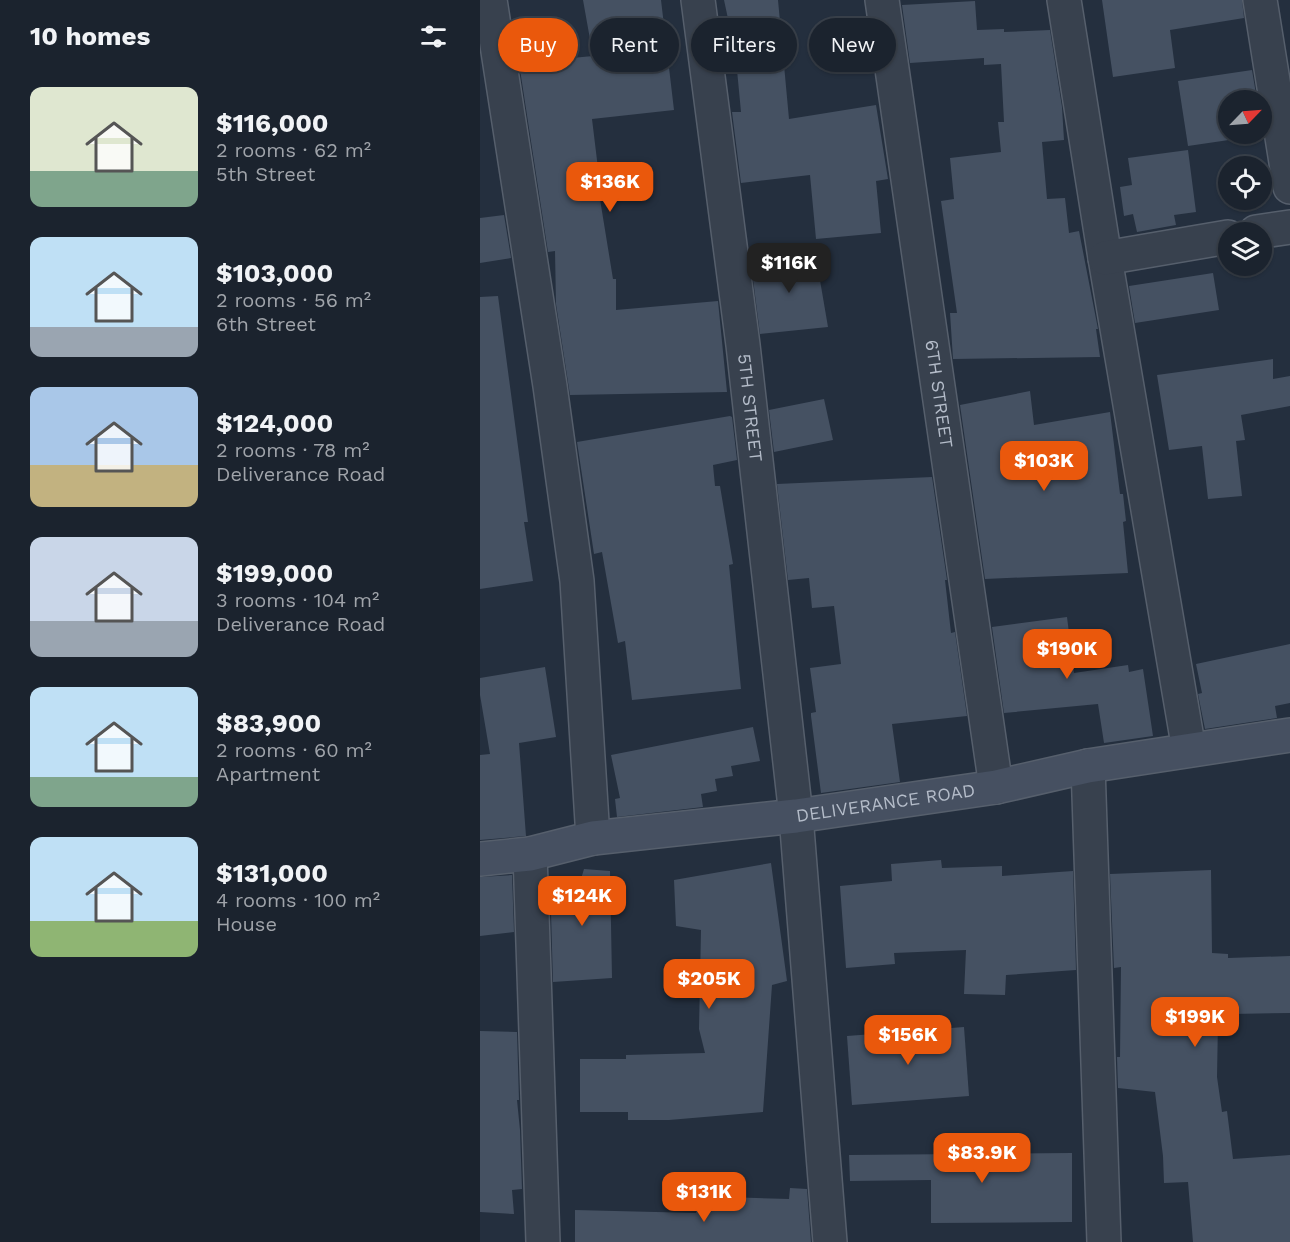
<!DOCTYPE html>
<meta charset="utf-8">
<style>
body{margin:0;font-family:"Work Sans",sans-serif;background:#242b36;color:#f1f3f6;height:100vh;display:flex;flex-direction:column;font-size:22px;white-space:nowrap}
*{box-sizing:border-box;margin:0}
p{font-size:20px;color:#a0a4aa}
.icon{flex:none;width:33px;height:33px;fill:none;stroke:currentColor;stroke-width:2;stroke-linecap:round;stroke-linejoin:round}
.map{position:relative;flex:1;overflow:hidden}
.panel{display:flex;flex-direction:column;background:#1b232e;width:480px}
.panel>*{flex:none}
.hud{position:absolute;left:18px;top:18px;width:570px;height:54px;display:flex;gap:12px}
.needle{width:39px;rotate:65deg}
.buttons{position:absolute;left:738px;top:90px;display:grid;gap:12px}
.buttons a{display:grid;place-items:center;width:54px;height:54px;border-radius:50%;background:#1b232e;box-shadow:0 2px 4px #0004,0 0 0 2px #39404a;font-size:30px}
.price{position:absolute;translate:-50% -51px;padding:0 14px;border-radius:12px;background:#ea580c;color:#fff;font-size:20px;line-height:39px;filter:drop-shadow(0 2px 3px #0008)}
.price::after{content:'';position:absolute;left:50%;top:36px;width:18px;height:14px;margin-left:-9px;background:inherit;clip-path:polygon(0 0,100% 0,50% 100%)}
.price.selected{background:#222;color:#fff}
ul{padding:0;list-style:none}
li{display:flex;align-items:center;gap:18px;height:150px;padding:0 30px}
li span{display:grid;place-items:center;flex:none;width:168px;height:120px;border-radius:12px;color:#555}
li>.icon{margin-inline-start:auto}
span .icon{width:72px;height:72px;fill:#fffc;stroke-width:1}
li b{font-size:26px}
h2{display:flex;justify-content:space-between;align-items:center;height:72px;padding:0 30px;font-size:26px}
.pill{padding:0 21px;border-radius:27px;background:#1b232e;box-shadow:0 2px 4px #0004,0 0 0 2px #39404a;font-size:21px;line-height:54px}
.pill.selected{background:#ea580c;color:#fff}
main{display:flex;flex:1;min-height:0}
.map>svg:first-child{display:block}
.building{fill:#455162}
.lines{fill:none;stroke-linecap:round;stroke-linejoin:round}
.street-casing{stroke:#565f6c;stroke-width:36}
.secondary-casing{stroke:#565f6c;stroke-width:36}
.street{stroke:#38414e;stroke-width:33}
.secondary{stroke:#465061;stroke-width:33}
.labels{text-anchor:middle;stroke-width:4.5;stroke-linejoin:round;paint-order:stroke}
.street-label{font-size:18px;fill:#b4bcc9;stroke:#1d2633}
</style>
<main>
<section class="panel">
<h2>10 homes<svg class="icon" aria-label="filters" viewBox="0 0 24 24"><path d="M4 7h16M4 17h16"/><circle cx="9" cy="7" r="2"/><circle cx="15" cy="17" r="2"/></svg></h2>
<ul>
<li><span style="background:linear-gradient(#dfe7d0 70%,#7fa58c 0)"><svg class="icon" aria-label="home" viewBox="0 0 24 24"><path d="M3 11l9-7 9 7M6 9v11h12V9"/></svg></span><div><b>$116,000</b><p>2 rooms · 62 m²</p><p>5th Street</p></div></li>
<li><span style="background:linear-gradient(#bfe0f5 75%,#9aa5b1 0)"><svg class="icon" aria-label="home" viewBox="0 0 24 24"><path d="M3 11l9-7 9 7M6 9v11h12V9"/></svg></span><div><b>$103,000</b><p>2 rooms · 56 m²</p><p>6th Street</p></div></li>
<li><span style="background:linear-gradient(#a9c7e8 65%,#c2b280 0)"><svg class="icon" aria-label="home" viewBox="0 0 24 24"><path d="M3 11l9-7 9 7M6 9v11h12V9"/></svg></span><div><b>$124,000</b><p>2 rooms · 78 m²</p><p>Deliverance Road</p></div></li>
<li><span style="background:linear-gradient(#c9d6e8 70%,#9aa5b1 0)"><svg class="icon" aria-label="home" viewBox="0 0 24 24"><path d="M3 11l9-7 9 7M6 9v11h12V9"/></svg></span><div><b>$199,000</b><p>3 rooms · 104 m²</p><p>Deliverance Road</p></div></li>
<li><span style="background:linear-gradient(#bfe0f5 75%,#7fa58c 0)"><svg class="icon" aria-label="home" viewBox="0 0 24 24"><path d="M3 11l9-7 9 7M6 9v11h12V9"/></svg></span><div><b>$83,900</b><p>2 rooms · 60 m²</p><p>Apartment</p></div></li>
<li><span style="background:linear-gradient(#bfe0f5 70%,#8fb573 0)"><svg class="icon" aria-label="home" viewBox="0 0 24 24"><path d="M3 11l9-7 9 7M6 9v11h12V9"/></svg></span><div><b>$131,000</b><p>4 rooms · 100 m²</p><p>House</p></div></li>
</ul>
</section>
<div class="map">
<svg width="810" height="1242" viewBox="0 0 810 1242">
<rect width="100%" height="100%" fill="#242f3e"/>
<!-- building -->
<g class="building">
<path d="M 103,0 L 181,0 L 194,110 L 112,119 L 121,193 L 119,193 L 133,279 L 136,279 L 136,310 L 238,301 L 247,392 L 90,395 L 76,304 L 75,251 L 68,252 L 39,63 L 113,56 Z"/>
<path d="M 244,0 L 298,0 L 309,119 L 396,105 L 408,179 L 396,181 L 401,233 L 336,239 L 330,175 L 261,183 L 252,112 L 261,112 L 253,28 L 250,28 Z"/>
<path d="M 622,0 L 762,0 L 764,18 L 690,30 L 695,68 L 633,77 Z"/>
<path d="M 495,1 L 497,30 L 524,29 L 524,32 L 570,30 L 582,107 L 584,140 L 562,142 L 567,199 L 585,198 L 589,233 L 599,231 L 618,329 L 616,329 L 620,357 L 473,359 L 470,313 L 477,313 L 461,201 L 474,199 L 470,158 L 521,152 L 518,122 L 524,122 L 521,64 L 504,65 L 504,58 L 430,63 L 422,5 Z"/>
<path d="M 772,70 L 777,100 L 748,100 L 748,134 L 782,134 L 782,128 L 783,135 L 708,146 L 698,81 Z"/>
<path d="M 708,150 L 716,212 L 694,215 L 696,225 L 657,232 L 653,214 L 644,216 L 640,187 L 652,185 L 648,158 Z"/>
<path d="M 24,215 L 31,258 L 0,263 L 0,218 Z"/>
<path d="M 335,251 L 348,327 L 280,334 L 271,263 Z"/>
<path d="M 733,273 L 739,310 L 655,323 L 649,286 Z"/>
<path d="M 18,296 L 48,522 L 44,522 L 53,581 L 0,589 L 0,297 Z"/>
<path d="M 793,359 L 793,379 L 810,376 L 810,406 L 761,415 L 765,440 L 756,441 L 762,496 L 728,499 L 722,446 L 689,450 L 677,375 Z"/>
<path d="M 550,391 L 554,425 L 630,412 L 640,494 L 643,494 L 646,521 L 643,522 L 648,573 L 505,579 L 480,405 Z"/>
<path d="M 344,399 L 353,440 L 294,452 L 289,410 Z"/>
<path d="M 250,416 L 252,417 L 257,460 L 233,465 L 235,486 L 240,486 L 253,564 L 249,565 L 261,689 L 152,700 L 145,641 L 138,643 L 122,552 L 114,554 L 97,442 Z"/>
<path d="M 452,477 L 467,580 L 465,580 L 471,633 L 475,632 L 487,716 L 412,724 L 420,782 L 341,793 L 331,716 L 331,713 L 336,712 L 330,668 L 361,664 L 354,606 L 332,608 L 329,578 L 308,580 L 297,484 Z"/>
<path d="M 587,617 L 594,673 L 648,665 L 649,672 L 663,669 L 673,736 L 624,743 L 618,704 L 524,713 L 512,627 Z"/>
<path d="M 810,644 L 810,703 L 795,706 L 797,718 L 725,729 L 718,694 L 722,693 L 716,664 Z"/>
<path d="M 65,667 L 76,737 L 39,743 L 46,836 L 0,840 L 0,755 L 10,754 L 0,695 L 0,678 Z"/>
<path d="M 273,727 L 280,761 L 251,766 L 253,776 L 235,779 L 237,791 L 221,794 L 223,807 L 137,817 L 135,799 L 140,798 L 131,755 Z"/>
<path d="M 461,860 L 462,868 L 522,866 L 522,876 L 593,871 L 596,970 L 526,975 L 525,995 L 484,994 L 486,950 L 414,953 L 415,964 L 366,968 L 360,886 L 412,881 L 411,864 Z"/>
<path d="M 291,863 L 307,981 L 292,985 L 283,1112 L 189,1120 L 148,1120 L 148,1112 L 100,1112 L 100,1059 L 146,1059 L 146,1055 L 225,1053 L 219,1029 L 221,930 L 196,926 L 194,880 Z"/>
<path d="M 104,869 L 130,871 L 132,978 L 73,982 L 70,879 L 101,879 Z"/>
<path d="M 731,870 L 732,953 L 748,954 L 748,958 L 810,956 L 810,1013 L 751,1014 L 750,1022 L 738,1022 L 737,1077 L 742,1112 L 747,1111 L 753,1159 L 810,1155 L 810,1242 L 713,1242 L 708,1182 L 684,1183 L 683,1156 L 675,1092 L 638,1088 L 637,1057 L 640,1057 L 641,967 L 634,968 L 630,874 Z"/>
<path d="M 32,875 L 34,932 L 0,936 L 0,877 Z"/>
<path d="M 484,1027 L 489,1096 L 372,1105 L 367,1036 Z"/>
<path d="M 0,1031 L 37,1032 L 39,1100 L 37,1100 L 40,1130 L 42,1189 L 32,1190 L 34,1214 L 0,1212 Z"/>
<path d="M 592,1153 L 592,1222 L 451,1223 L 451,1180 L 370,1181 L 369,1155 Z"/>
<path d="M 310,1188 L 327,1189 L 331,1242 L 95,1242 L 95,1210 L 216,1213 L 217,1205 L 246,1206 L 246,1197 L 309,1199 Z"/>
</g>
<g class="lines">
<!-- street casing -->
<g class="street-casing">
<g id="street">
<path d="M 10,0 L 70,386 L 97,581 L 113,838"/>
<path id="s1" d="M 218,0 L 263,345 L 316,816 L 350,1242"/>
<path id="s2" d="M 402,0 L 516,787"/>
<path d="M 584,0 L 625,258 L 709,750"/>
<path d="M 780,0 L 810,187"/>
<path d="M 776,232 L 810,227"/>
<path d="M 625,258 L 748,237"/>
<path d="M 608,766 L 624,1242"/>
<path d="M 50,854 L 63,1242"/>
</g>
</g>
<!-- secondary casing -->
<g class="secondary-casing">
<g id="secondary">
<path id="s3" d="M 0,859 L 50,854 L 113,838 L 316,816 L 516,787 L 608,766 L 810,735"/>
</g>
</g>
<!-- street -->
<use href="#street" class="street"/>
<!-- secondary -->
<use href="#secondary" class="secondary"/>
</g>
<g class="labels">
<!-- street labels -->
<g class="street-label">
<text dy="6" stroke="none"><textPath href="#s2" startOffset="398">6TH STREET</textPath></text>
<text dy="6" stroke="none"><textPath href="#s1" startOffset="411">5TH STREET</textPath></text>
<text dy="6" stroke="none"><textPath href="#s3" startOffset="410">DELIVERANCE ROAD</textPath></text>
</g>
</g>
</svg>
<div class="buttons">
<a><svg class="needle" viewBox="-14 -14 28 28"><path d="M0-13l5 13h-10z" fill="#e53935"/><path d="M0 13l5-13h-10z" fill="#a0a4aa"/></svg></a>
<a><svg class="icon" aria-label="locate" viewBox="0 0 24 24"><circle cx="12" cy="12" r="6"/><path d="M12 2v4M12 18v4M2 12h4M18 12h4"/></svg></a>
<a><svg class="icon" aria-label="layers" viewBox="0 0 24 24"><path d="M12 4l9 5-9 5-9-5zM3 14l9 5 9-5"/></svg></a>
</div>
<b class="price" style="left:130px;top:213px">$136K</b>
<b class="price selected" style="left:309px;top:294px">$116K</b>
<b class="price" style="left:564px;top:492px">$103K</b>
<b class="price" style="left:587px;top:680px">$190K</b>
<b class="price" style="left:102px;top:927px">$124K</b>
<b class="price" style="left:229px;top:1010px">$205K</b>
<b class="price" style="left:715px;top:1048px">$199K</b>
<b class="price" style="left:428px;top:1066px">$156K</b>
<b class="price" style="left:502px;top:1184px">$83.9K</b>
<b class="price" style="left:224px;top:1223px">$131K</b>
<div class="hud">
<a class="pill selected">Buy</a>
<a class="pill">Rent</a>
<a class="pill">Filters</a>
<a class="pill">New</a>
</div>
</div>
</main>
